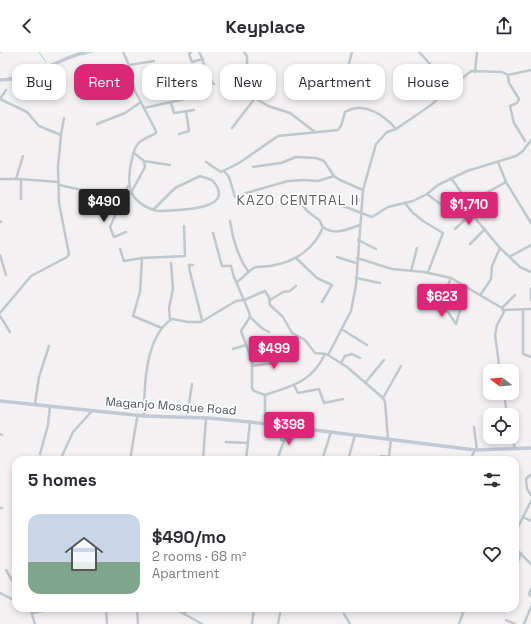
<!DOCTYPE html>
<meta charset="utf-8">
<style>
body{margin:0;font-family:"Space Grotesk",sans-serif;background:#f2f2f3;color:#2b2b33;height:100vh;display:flex;flex-direction:column;font-size:15px;white-space:nowrap}
*{box-sizing:border-box;margin:0}
p{font-size:13px;color:#7c7c81}
.icon{flex:none;width:22px;height:22px;fill:none;stroke:currentColor;stroke-width:2;stroke-linecap:round;stroke-linejoin:round}
.map{position:relative;flex:1;overflow:hidden}
.panel{position:absolute;left:12px;top:404px;width:507px;height:156px;display:flex;flex-direction:column;background:#fff;border-radius:12px;box-shadow:0 2px 6px #0003}
.panel>*{flex:none}
.banner{position:absolute;left:12px;top:12px;width:507px;height:36px;display:flex;gap:8px}
.needle{width:26px;rotate:286deg}
.tools{position:absolute;left:483px;top:312px;display:grid;gap:8px}
.tools a{display:grid;place-items:center;width:36px;height:36px;border-radius:8px;background:#fff;box-shadow:0 2px 6px #0003;font-size:20px}
.price{position:absolute;translate:-50% -34px;padding:0 9px;border-radius:4px;background:#db2777;color:#fff;font-size:13px;line-height:26px;filter:drop-shadow(0 1px 2px #0008)}
.price::after{content:'';position:absolute;left:50%;top:24px;width:12px;height:9px;margin-left:-6px;background:inherit;clip-path:polygon(0 0,100% 0,50% 100%)}
.price.current{background:#222;color:#fff}
ul{padding:0;list-style:none}
li{display:flex;align-items:center;gap:12px;height:100px;padding:0 16px}
li+li{border-top:1px solid #e1e1e2}
li span{display:grid;place-items:center;flex:none;width:112px;height:80px;border-radius:12px;color:#555}
li>.icon{margin-inline-start:auto}
span .icon{width:48px;height:48px;fill:#fffc;stroke-width:1}
li b{font-size:17px}
h2{display:flex;justify-content:space-between;align-items:center;height:48px;padding:0 16px;font-size:17px}
.pill{padding:0 14px;border-radius:12px;background:#fff;box-shadow:0 2px 6px #0003;font-size:14px;line-height:36px}
.pill.current{background:#db2777;color:#fff}
header{display:flex;justify-content:space-between;align-items:center;height:52px;padding:0 16px;background:#fff;font-size:18px;font-weight:600}
.map>svg:first-child{display:block}
.lines{fill:none;stroke-linecap:round;stroke-linejoin:round}
.stream{stroke:#91d5e9;stroke-width:1}
.street{stroke:#bfc8cf;stroke-width:2.5}
.secondary{stroke:#c0c9d4;stroke-width:3.5}
.labels{text-anchor:middle;stroke-width:3.5;stroke-linejoin:round;paint-order:stroke}
.street-label{font-size:12px;fill:#49545e;stroke:#fff}
.quarter-label{font-size:14px;letter-spacing:1px;fill:#5e6166;stroke:#fff}
</style>
<header><svg class="icon" aria-label="back" viewBox="0 0 24 24"><path d="M15 5l-7 7 7 7"/></svg>Keyplace<svg class="icon" aria-label="share" viewBox="0 0 24 24"><path d="M12 15V3M7 8l5-5 5 5M5 13v7h14v-7"/></svg></header>
<div class="map">
<svg width="531" height="572" viewBox="0 0 531 572">
<rect width="100%" height="100%" fill="#f3f1f1"/>
<g class="lines">
<!-- stream -->
<g class="stream">
<path d="M 0,0 L 1,1"/>
<path d="M 39,0 L 46,10"/>
<path d="M 82,3 L 92,0"/>
<path d="M 12,29 L 28,25 L 42,19"/>
</g>
<!-- street -->
<g class="street">
<path d="M 123,0 L 129,13 L 135,39 L 156,79 L 156,81 C 150,85 141,87 137,93 C 133,98 133,105 131,111 C 126,136 130,151 157,159 C 172,158 241,160 212,128 L 200,124 L 175,136 L 153,158"/>
<path d="M 191,0 L 189,2 L 192,10 L 203,7"/>
<path d="M 199,0 C 205,10 205,24 214,32"/>
<path d="M 419,0 L 431,13 L 447,40"/>
<path d="M 129,13 L 154,9"/>
<path d="M 348,15 L 352,0"/>
<path d="M 475,20 L 477,0"/>
<path d="M 508,23 L 509,31 L 519,47 L 517,51 L 510,54 L 514,71 L 525,89"/>
<path d="M 255,46 L 268,54 L 290,61 L 315,80"/>
<path d="M 0,47 L 6,38"/>
<path d="M 171,51 L 174,61 L 194,58"/>
<path d="M 144,56 L 189,46"/>
<path d="M 97,72 L 125,61 L 141,50"/>
<path d="M 232,76 L 255,46 L 247,19 L 247,4 L 244,0"/>
<path d="M 179,82 L 189,79 L 186,59"/>
<path d="M 61,83 L 64,66"/>
<path d="M 134,101 L 144,109 L 170,113"/>
<path d="M 206,110 L 221,120 L 239,111 L 278,84 L 338,78 L 341,74 L 345,60 C 364,49 384,63 396,77"/>
<path d="M 498,110 L 506,130 L 531,171"/>
<path d="M 253,115 L 281,111 L 296,105 L 316,106 L 324,109 L 334,124 L 340,128 L 363,138"/>
<path d="M 224,119 L 229,125 L 235,145 L 238,146 L 246,141 L 288,129 L 304,128 L 318,129 L 334,124"/>
<path d="M 451,126 L 468,150 L 474,165 L 500,196 L 492,214 L 491,227 L 481,242"/>
<path d="M 0,127 L 19,127 L 59,130"/>
<path d="M 16,127 L 23,104"/>
<path d="M 59,133 L 82,138"/>
<path d="M 131,141 L 145,115 L 144,109"/>
<path d="M 486,141 L 506,130"/>
<path d="M 427,142 L 447,157"/>
<path d="M 21,147 L 21,128"/>
<path d="M 405,151 L 412,160 L 423,169 L 443,181 L 428,220"/>
<path d="M 303,154 C 309,163 314,163 320,169 C 321,171 321,173 323,175 C 334,184 348,177 360,173"/>
<path d="M 343,154 L 372,165 L 388,155 L 413,149 L 427,142 L 438,133 L 467,119 L 516,104 L 523,99 L 531,88"/>
<path d="M 0,169 L 1,170"/>
<path d="M 230,169 C 232,185 239,208 249,220"/>
<path d="M 455,177 L 472,161"/>
<path d="M 126,180 L 114,185 L 110,175 L 128,134"/>
<path d="M 213,181 L 222,214 L 231,214 L 234,225 L 249,260 L 250,265 L 241,279 L 252,309 L 252,336 L 254,339 L 265,343 L 265,372"/>
<path d="M 358,188 L 376,197"/>
<path d="M 470,192 L 485,177"/>
<path d="M 500,196 L 520,215 L 531,220"/>
<path d="M 120,197 L 124,209 L 142,206 L 185,204 L 184,174"/>
<path d="M 0,203 L 6,223"/>
<path d="M 511,204 L 531,193"/>
<path d="M 337,205 L 356,211"/>
<path d="M 142,206 L 140,240 L 133,264 L 162,276"/>
<path d="M 296,206 L 317,226 L 332,233 L 322,250"/>
<path d="M 357,206 L 392,217 L 424,220 L 451,226 L 502,256"/>
<path d="M 193,213 L 189,213 L 190,220 L 202,268"/>
<path d="M 411,219 L 417,196"/>
<path d="M 356,226 L 380,231"/>
<path d="M 237,230 C 244,226 248,218 256,215 C 262,214 269,215 275,213 C 296,209 315,196 323,175"/>
<path d="M 531,236 L 531,248"/>
<path d="M 444,242 L 451,226"/>
<path d="M 270,248 L 283,240 L 290,239 L 296,234"/>
<path d="M 425,253 L 448,260 L 456,272"/>
<path d="M 503,258 L 531,257"/>
<path d="M 523,259 L 523,302 L 531,305"/>
<path d="M 0,261 L 31,224 L 67,205 L 69,202 L 59,151 L 58,115 L 61,83 L 39,74 L 27,60 L 0,47"/>
<path d="M 0,264 L 10,280"/>
<path d="M 250,265 L 263,277 L 269,280"/>
<path d="M 170,268 L 169,256 L 173,237 L 171,211"/>
<path d="M 456,272 L 467,234"/>
<path d="M 343,278 L 367,293"/>
<path d="M 233,297 L 246,293"/>
<path d="M 341,311 L 345,304 L 352,302 L 360,306"/>
<path d="M 252,314 L 275,311 L 276,309 L 275,304"/>
<path d="M 500,319 L 495,283 L 497,273 L 504,260 L 502,256 L 515,243"/>
<path d="M 365,331 L 384,308"/>
<path d="M 294,333 L 298,341 L 319,337 L 324,351 L 343,347"/>
<path d="M 504,341 L 507,363"/>
<path d="M 265,343 C 292,334 312,330 325,302 L 328,303"/>
<path d="M 383,346 L 401,314"/>
<path d="M 35,352 L 39,325 L 49,294"/>
<path d="M 144,364 C 144,335 145,284 172,267 L 188,270 L 201,270 L 236,249 L 244,248 L 265,239 L 269,245 L 270,253 L 283,265 L 292,281 L 305,288 L 315,301 L 325,302"/>
<path d="M 187,365 L 192,332"/>
<path d="M 278,374 L 278,381 L 282,389"/>
<path d="M 474,375 L 477,398"/>
<path d="M 0,382 L 2,383"/>
<path d="M 512,385 L 515,397"/>
<path d="M 388,387 L 385,350 L 383,346 L 347,315 L 328,303 L 351,259 L 356,233 L 363,138 L 376,92 L 387,80 L 396,77 L 431,53 L 471,19 L 502,20 L 508,23 L 531,18"/>
<path d="M 226,390 L 248,391"/>
<path d="M 40,402 L 48,373 L 50,354"/>
<path d="M 60,408 L 73,380 L 92,359"/>
<path d="M 130,408 L 137,366"/>
<path d="M 203,408 L 206,366"/>
<path d="M 246,408 L 250,370"/>
<path d="M 277,408 L 289,375"/>
<path d="M 322,408 L 331,380"/>
<path d="M 348,408 L 355,383"/>
<path d="M 377,408 L 381,404 L 389,405 L 391,387"/>
<path d="M 470,408 L 475,398"/>
<path d="M 530,423 L 526,427 L 527,437 L 531,443"/>
<path d="M 531,449 L 523,465 L 531,469"/>
<path d="M 0,456 L 2,456"/>
<path d="M 515,481 L 523,465"/>
<path d="M 515,496 L 531,512"/>
<path d="M 515,517 L 521,501"/>
<path d="M 6,518 L 16,535"/>
<path d="M 11,527 L 16,523"/>
<path d="M 531,537 L 529,542 L 531,544"/>
<path d="M 0,541 L 16,549"/>
<path d="M 30,556 L 35,572"/>
<path d="M 106,556 L 107,572"/>
<path d="M 137,556 L 138,572"/>
<path d="M 177,556 L 179,559 L 202,572"/>
<path d="M 386,556 L 389,558 L 392,556"/>
<path d="M 457,556 L 463,561"/>
<path d="M 32,561 L 54,557"/>
<path d="M 184,562 L 189,556"/>
<path d="M 344,562 L 350,572"/>
<path d="M 506,568 L 515,572"/>
<path d="M 252,572 L 254,556"/>
<path d="M 278,572 L 281,556"/>
<path d="M 459,572 L 465,556"/>
<path d="M 524,572 L 531,555"/>
</g>
<!-- secondary -->
<g class="secondary">
<path d="M 0,28 C 30,27 57,8 85,0"/>
<path d="M 0,349 L 144,364 L 208,366 L 250,370 L 475,398 L 531,396"/>
</g>
</g>
<g class="labels">
<!-- street labels -->
<g class="street-label">
<text transform="translate(171 354) rotate(4)" y="4">Maganjo Mosque Road</text>
</g>
<!-- quarter labels -->
<g class="quarter-label">
<text x="298" y="153">KAZO CENTRAL II</text>
</g>
</g>
</svg>
<div class="tools">
<a><svg class="needle" viewBox="-14 -14 28 28"><path d="M0-13l5 13h-10z" fill="#e53935"/><path d="M0 13l5-13h-10z" fill="#7c7c81"/></svg></a>
<a><svg class="icon" aria-label="locate" viewBox="0 0 24 24"><circle cx="12" cy="12" r="6"/><path d="M12 2v4M12 18v4M2 12h4M18 12h4"/></svg></a>
</div>
<b class="price current" style="left:104px;top:171px">$490</b>
<b class="price" style="left:469px;top:174px">$1,710</b>
<b class="price" style="left:442px;top:266px">$623</b>
<b class="price" style="left:274px;top:318px">$499</b>
<b class="price" style="left:289px;top:394px">$398</b>
<div class="banner">
<a class="pill">Buy</a>
<a class="pill current">Rent</a>
<a class="pill">Filters</a>
<a class="pill">New</a>
<a class="pill">Apartment</a>
<a class="pill">House</a>
</div>
<section class="panel">
<h2>5 homes<svg class="icon" aria-label="filters" viewBox="0 0 24 24"><path d="M4 7h16M4 17h16"/><circle cx="9" cy="7" r="2"/><circle cx="15" cy="17" r="2"/></svg></h2>
<ul>
<li><span style="background:linear-gradient(#c9d6e8 60%,#7fa58c 0)"><svg class="icon" aria-label="home" viewBox="0 0 24 24"><path d="M3 11l9-7 9 7M6 9v11h12V9"/></svg></span><div><b>$490/mo</b><p>2 rooms · 68 m²</p><p>Apartment</p></div><svg class="icon" aria-label="heart" viewBox="0 0 24 24"><path d="M12 20l-8-8c-3-5 5-10 8-4 3-6 11-1 8 4z"/></svg></li>
</ul>
</section>
</div>
